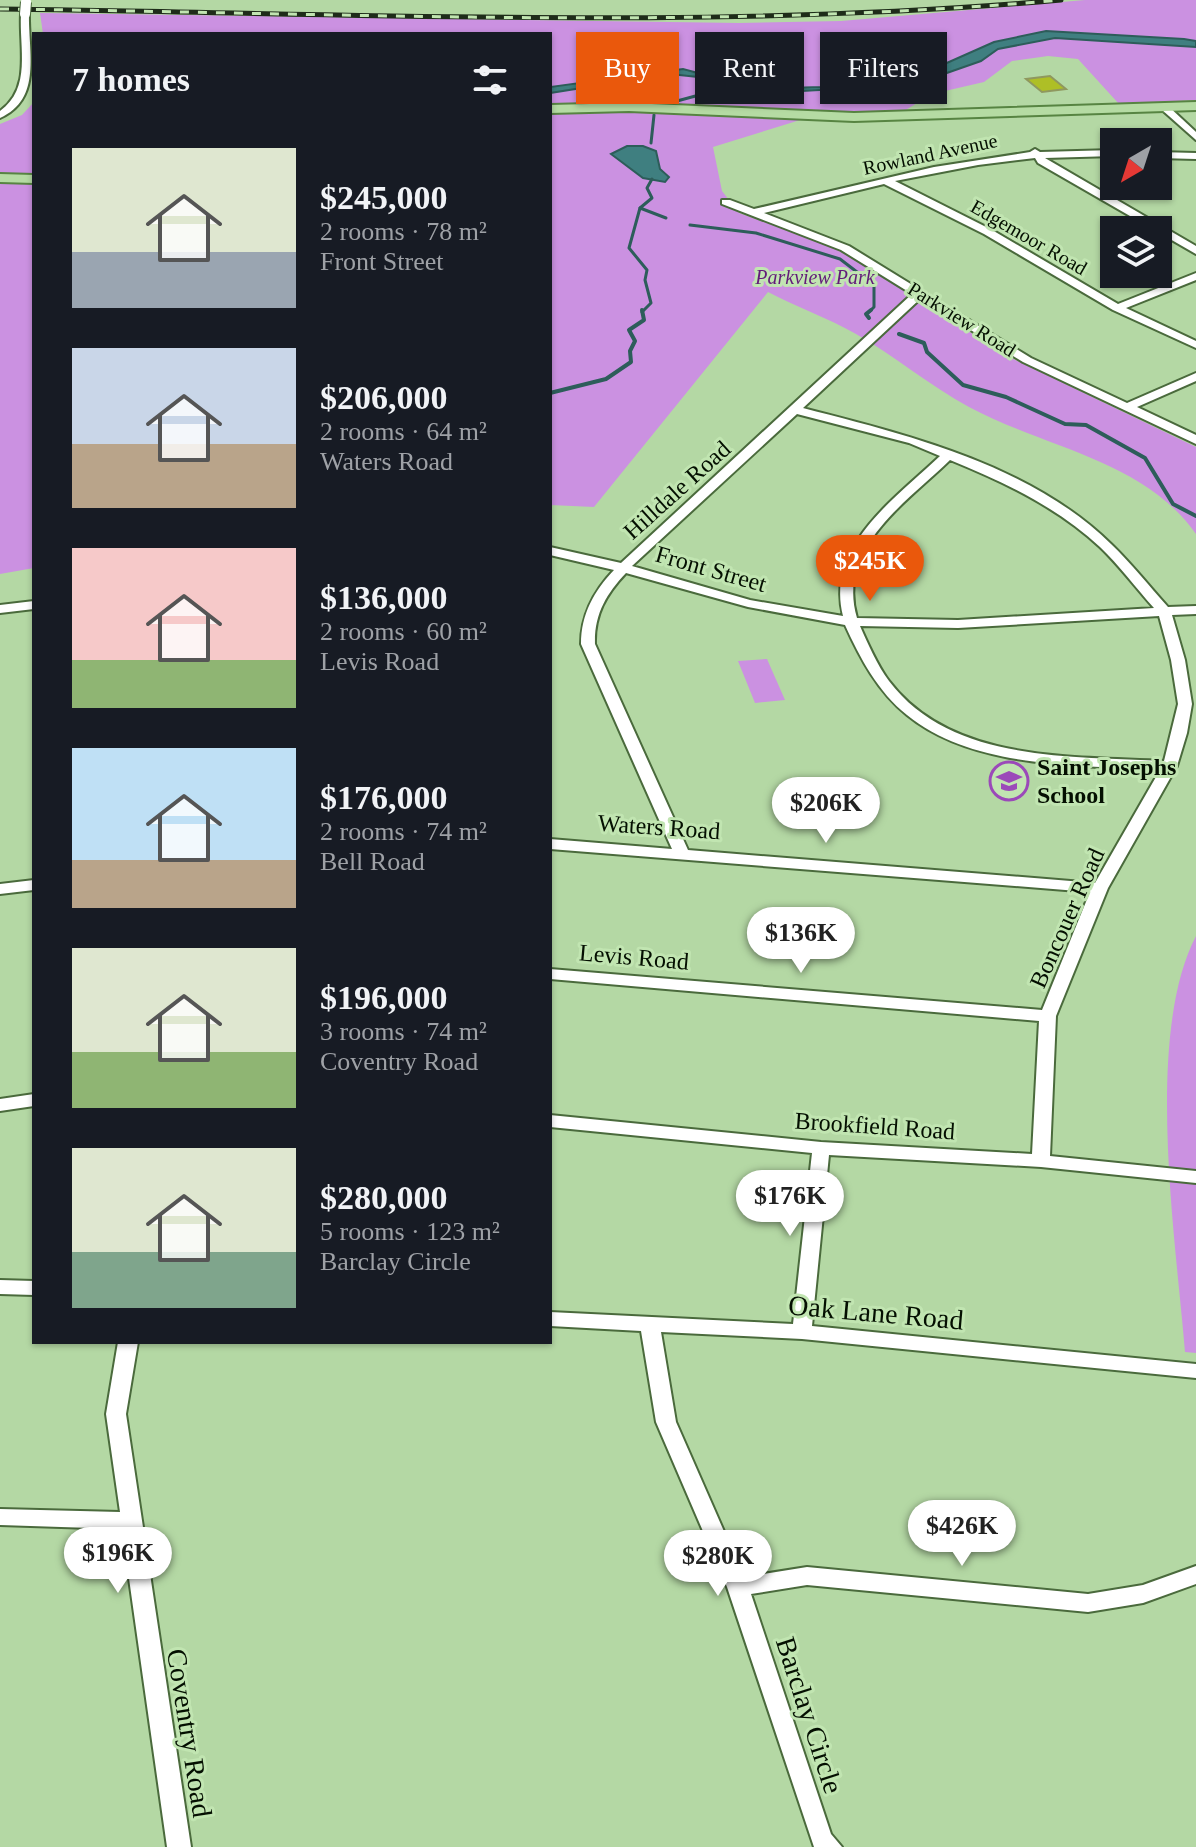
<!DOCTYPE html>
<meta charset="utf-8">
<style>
body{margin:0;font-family:Georgia,serif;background:#242831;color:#f1f3f6;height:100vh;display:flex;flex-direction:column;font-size:30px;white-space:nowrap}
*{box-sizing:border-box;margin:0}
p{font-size:26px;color:#9ea1a6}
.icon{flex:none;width:44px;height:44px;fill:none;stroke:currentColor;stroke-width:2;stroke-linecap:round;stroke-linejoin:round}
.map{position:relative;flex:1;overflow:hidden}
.panel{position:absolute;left:32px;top:32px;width:520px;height:1312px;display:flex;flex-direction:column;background:#171b24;border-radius:0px;box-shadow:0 2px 6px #0004}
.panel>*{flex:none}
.banner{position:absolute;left:576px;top:32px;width:500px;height:72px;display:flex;gap:16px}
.needle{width:52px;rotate:219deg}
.buttons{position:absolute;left:1100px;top:128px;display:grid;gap:16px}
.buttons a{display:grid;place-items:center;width:72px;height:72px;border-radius:0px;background:#171b24;box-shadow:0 2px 6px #0004;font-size:40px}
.price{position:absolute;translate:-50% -68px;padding:0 18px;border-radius:28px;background:#fff;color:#222;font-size:26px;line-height:52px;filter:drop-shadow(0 2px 4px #0008)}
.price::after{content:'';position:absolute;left:50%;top:48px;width:24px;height:18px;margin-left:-12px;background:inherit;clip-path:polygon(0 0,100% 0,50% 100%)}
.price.active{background:#ea580c;color:#fff}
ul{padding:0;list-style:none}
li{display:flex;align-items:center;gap:24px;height:200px;padding:0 40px}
li span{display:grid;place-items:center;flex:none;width:224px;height:160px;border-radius:0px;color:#555}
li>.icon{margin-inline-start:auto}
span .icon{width:96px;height:96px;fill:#fffc;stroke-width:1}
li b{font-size:34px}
h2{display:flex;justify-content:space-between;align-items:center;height:96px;padding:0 40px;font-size:34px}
.pill{padding:0 28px;border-radius:0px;background:#171b24;box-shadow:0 2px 6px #0004;font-size:28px;line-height:72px}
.pill.active{background:#ea580c;color:#fff}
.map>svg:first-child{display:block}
.green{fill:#cb91e1}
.water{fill:#3f7f80;stroke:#2d5d5a;stroke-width:2}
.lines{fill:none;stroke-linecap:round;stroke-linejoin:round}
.stream-far1{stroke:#2d5d5a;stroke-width:3}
.stream{stroke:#2d5d5a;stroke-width:4}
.building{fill:#aebf26;stroke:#8f985f;stroke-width:2}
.minor-casing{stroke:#4a6a3c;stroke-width:4}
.major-casing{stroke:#578442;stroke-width:4}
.minor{fill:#fff;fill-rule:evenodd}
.major{fill:#b5dba3;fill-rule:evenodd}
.rail-casing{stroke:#1e2c19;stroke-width:5}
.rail{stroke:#c1e5b1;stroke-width:3;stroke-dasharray:9;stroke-linecap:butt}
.minor-bridge-casing{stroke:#4a6a3c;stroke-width:12;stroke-linecap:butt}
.minor-bridge{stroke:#fff;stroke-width:10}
.labels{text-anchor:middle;stroke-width:6;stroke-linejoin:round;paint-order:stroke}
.far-street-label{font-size:20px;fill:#040f01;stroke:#c1e5b1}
.far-park-label{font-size:20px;font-style:italic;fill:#621b79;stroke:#c1e5b1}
.street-label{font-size:24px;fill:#040f01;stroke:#c1e5b1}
.poi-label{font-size:24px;font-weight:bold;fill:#040f01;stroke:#c1e5b1;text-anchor:start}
.near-street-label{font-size:28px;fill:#040f01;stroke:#c1e5b1}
</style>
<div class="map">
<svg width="1196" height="1847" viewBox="0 0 1196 1847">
<rect width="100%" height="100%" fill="#b4d8a4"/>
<!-- green -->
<g class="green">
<path d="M 1085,0 L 1196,0 L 1196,100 L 1119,104 L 1078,59 L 1048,56 L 1012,61 L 984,82 L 932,94 L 904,111 L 826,112 L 713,147 L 722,191 L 739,213 L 826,244 L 886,277 L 1003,354 L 1196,447 L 1196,534 C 1144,460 1045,448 969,407 C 930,386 895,356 856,334 C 828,318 797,307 768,292 L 594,507 L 550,505 L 550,34 L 43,34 L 40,13 L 739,23 L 841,21 Z"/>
<path d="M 34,102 L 34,568 L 0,574 L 0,124 L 22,115 Z"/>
<path d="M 767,659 L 785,700 L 755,703 L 738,661 Z"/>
<path d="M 1196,936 L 1196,1353 L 1185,1352 C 1176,1240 1144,1036 1196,936 Z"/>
</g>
<!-- water -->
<g class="water">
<path d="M 1046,31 L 1184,39 L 1196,41 L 1196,47 L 1055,38 L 998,49 L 981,61 L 924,81 L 890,86 L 751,94 L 721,89 L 698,77 L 670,74 L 550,93 L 550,87 L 683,69 L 758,89 L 821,87 L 922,74 L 994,42 Z"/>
<path d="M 627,146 L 643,146 L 656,151 L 660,169 L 669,177 L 665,182 L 643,178 L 611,154 Z"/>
</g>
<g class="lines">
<!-- stream-far1 -->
<g class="stream-far1">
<path d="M 677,101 L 725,88"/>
<path d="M 651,143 L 654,115"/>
<path d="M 652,179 L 647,188 L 652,198 L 640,208 L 666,218"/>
<path d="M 640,208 L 629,248 L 647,270 L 645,280 L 651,303 L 642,312"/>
<path d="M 690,225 L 756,233 L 840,259 L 874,285 L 874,307 L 869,312"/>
</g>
<!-- stream -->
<g class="stream">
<path d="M 869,318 L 866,314 L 871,310"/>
<path d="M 899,334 L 924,343 L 927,352 L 963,385 L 1006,397 L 1065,424 L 1086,425 L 1145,458 L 1173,504 L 1196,516"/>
<path d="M 550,393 L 606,379 L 631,362 L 630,351 L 635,341 L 629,330 L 644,320 L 642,310"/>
</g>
</g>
<!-- building -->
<path class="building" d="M 1050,76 L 1066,89 L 1042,92 L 1026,79 Z"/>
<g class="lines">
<!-- minor casing -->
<g class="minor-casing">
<g id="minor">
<path d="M 25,11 L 29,14 C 28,51 43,99 0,118 L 0,111 C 32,88 19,48 21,14 Z"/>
<path d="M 1161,105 L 1167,105 L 1196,132 L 1196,140 L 1161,109 Z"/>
<path d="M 1035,149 L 1040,152 L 1114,150 L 1114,156 L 1045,158 L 1196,246 L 1196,254 L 1038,163 L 1035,158 L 978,165 L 895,181 L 992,230 L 1118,304 L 1196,273 L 1196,280 L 1126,308 L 1196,341 L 1196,348 L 1113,310 L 984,234 L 884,184 L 764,213 L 849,246 L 1031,358 L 1127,403 L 1196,373 L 1196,381 L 1137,407 L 1196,435 L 1196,444 L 1023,362 L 920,299 L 803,408 C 908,435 1031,465 1111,544 C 1131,563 1149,586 1168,607 L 1196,606 L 1196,614 L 1172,615 L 1185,660 L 1192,704 L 1187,733 L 1177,766 L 1108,888 L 1056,1016 L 1050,1156 L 1196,1171 L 1196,1183 L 1041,1167 L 829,1155 L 812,1326 L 1196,1364 L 1196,1378 L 802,1339 L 661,1332 L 676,1422 L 744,1577 L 807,1567 L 1088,1594 L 1143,1585 L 1196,1566 L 1196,1584 L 1143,1603 L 1088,1612 L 807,1585 L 751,1594 L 831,1834 L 842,1847 L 814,1847 L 727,1587 L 656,1422 L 641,1331 L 550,1326 L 550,1312 L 793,1324 L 812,1153 L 550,1127 L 550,1115 L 821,1142 L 1032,1154 L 1039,1021 L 550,979 L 550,969 L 1042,1010 L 1090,892 L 550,849 L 550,839 L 672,849 L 581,644 C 581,614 594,591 614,570 L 550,555 L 550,547 L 621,563 L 912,294 L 841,250 L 722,204 L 722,200 L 730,200 L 754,209 L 934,167 L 1030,152 ZM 797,414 L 909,443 L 940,456 C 896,498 825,546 843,616 L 750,600 L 632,566 ZM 950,460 C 1004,482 1057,507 1100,547 C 1119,565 1136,588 1154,608 L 958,620 L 857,618 C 836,548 907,502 950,460 ZM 626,573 L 748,607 L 845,625 C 860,658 878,692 907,715 C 973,769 1080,765 1160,770 L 1095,883 L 688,850 L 595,644 C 594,615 606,594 626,573 ZM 1159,616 L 1171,660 L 1178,704 L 1164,761 C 1072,756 951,763 889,681 C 877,665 868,644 860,626 L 958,628 Z"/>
<path d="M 1158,152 L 1196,153 L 1196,159 L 1158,158 Z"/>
<path d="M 34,601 L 34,609 L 0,613 L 0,605 Z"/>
<path d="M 34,880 L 34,890 L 0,894 L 0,884 Z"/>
<path d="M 34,1094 L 34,1106 L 0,1111 L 0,1099 Z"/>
<path d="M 0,1280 L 34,1281 L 34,1295 L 0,1294 Z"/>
<path d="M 118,1342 L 138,1342 L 126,1414 L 191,1847 L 167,1847 L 122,1529 L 0,1525 L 0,1509 L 120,1512 L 106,1414 Z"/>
</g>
</g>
<!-- major casing -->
<g class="major-casing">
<g id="major">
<path d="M 1196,102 L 1196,110 L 854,121 L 629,111 L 550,113 L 550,105 L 629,103 L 854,113 Z"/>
<path d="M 0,174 L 34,175 L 34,183 L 0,182 Z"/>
</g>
</g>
<!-- minor -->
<use href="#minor" class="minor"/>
<!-- major -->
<use href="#major" class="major"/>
<!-- rail casing -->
<g class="rail-casing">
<path id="rail" d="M 0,9 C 352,13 710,31 1061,0"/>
</g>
<!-- rail -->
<use href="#rail" class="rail"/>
<!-- minor-bridge casing -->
<g class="minor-bridge-casing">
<path id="minor-bridge" d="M 25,14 L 26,2"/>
</g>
<!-- minor-bridge -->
<use href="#minor-bridge" class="minor-bridge"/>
</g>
<!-- icons -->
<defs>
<g id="school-ring" transform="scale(2)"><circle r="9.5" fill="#c1e5b1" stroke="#9b49b9" stroke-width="1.5"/><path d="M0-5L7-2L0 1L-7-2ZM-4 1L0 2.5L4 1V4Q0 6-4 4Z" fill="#9b49b9"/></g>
</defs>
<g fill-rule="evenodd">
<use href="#school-ring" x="1009" y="781"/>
</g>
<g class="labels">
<!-- far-street labels -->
<g class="far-street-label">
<text transform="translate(930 154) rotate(-12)" y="7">Rowland Avenue</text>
<text transform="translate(1029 237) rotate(30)" y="7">Edgemoor Road</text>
<text transform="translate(962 319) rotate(32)" y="7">Parkview Road</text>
</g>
<!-- far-park labels -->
<g class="far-park-label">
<text x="815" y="284">Parkview Park</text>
</g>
<!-- street labels -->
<g class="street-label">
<text transform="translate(677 490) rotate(-42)" y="8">Hilldale Road</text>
<text transform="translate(711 569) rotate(16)" y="8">Front Street</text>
<text transform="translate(659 827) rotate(4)" y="8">Waters Road</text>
<text transform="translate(1067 918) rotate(-66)" y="8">Boncouer Road</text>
<text transform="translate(634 957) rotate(5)" y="8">Levis Road</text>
<text transform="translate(875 1126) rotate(4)" y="8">Brookfield Road</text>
</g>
<!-- poi labels -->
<g class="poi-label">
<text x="1037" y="775">Saint Josephs<tspan x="1037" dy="28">School</tspan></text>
</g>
<!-- near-street labels -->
<g class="near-street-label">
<text transform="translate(876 1312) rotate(5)" y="10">Oak Lane Road</text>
<text transform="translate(810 1715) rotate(72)" y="10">Barclay Circle</text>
<text transform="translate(190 1733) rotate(81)" y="10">Coventry Road</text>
</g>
</g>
</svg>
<div class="buttons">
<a><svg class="needle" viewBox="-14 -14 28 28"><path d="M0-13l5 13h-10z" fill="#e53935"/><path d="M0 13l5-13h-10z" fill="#9ea1a6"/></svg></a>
<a><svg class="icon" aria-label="layers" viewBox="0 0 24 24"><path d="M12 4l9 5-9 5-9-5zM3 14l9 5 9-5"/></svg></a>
</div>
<b class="price active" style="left:870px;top:603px">$245K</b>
<b class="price" style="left:826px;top:845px">$206K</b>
<b class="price" style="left:801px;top:975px">$136K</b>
<b class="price" style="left:790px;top:1238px">$176K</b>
<b class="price" style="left:962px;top:1568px">$426K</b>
<b class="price" style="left:118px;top:1595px">$196K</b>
<b class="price" style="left:718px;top:1598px">$280K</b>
<div class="banner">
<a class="pill active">Buy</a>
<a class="pill">Rent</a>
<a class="pill">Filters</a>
</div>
<section class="panel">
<h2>7 homes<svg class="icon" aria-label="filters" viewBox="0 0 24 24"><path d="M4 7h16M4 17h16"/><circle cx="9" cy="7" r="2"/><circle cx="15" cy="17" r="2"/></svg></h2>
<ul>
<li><span style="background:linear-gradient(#dfe7d0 65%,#9aa5b1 0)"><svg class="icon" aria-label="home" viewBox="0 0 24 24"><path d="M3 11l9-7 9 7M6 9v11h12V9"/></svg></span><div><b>$245,000</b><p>2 rooms · 78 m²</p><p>Front Street</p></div></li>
<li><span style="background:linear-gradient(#c9d6e8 60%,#b9a48a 0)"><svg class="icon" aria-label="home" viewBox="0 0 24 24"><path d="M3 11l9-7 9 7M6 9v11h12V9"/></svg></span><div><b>$206,000</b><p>2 rooms · 64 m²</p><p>Waters Road</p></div></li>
<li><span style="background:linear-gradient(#f6c9c9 70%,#8fb573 0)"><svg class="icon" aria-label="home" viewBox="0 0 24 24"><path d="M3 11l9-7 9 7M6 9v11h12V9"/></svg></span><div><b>$136,000</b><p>2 rooms · 60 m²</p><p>Levis Road</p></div></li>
<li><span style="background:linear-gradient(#bfe0f5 70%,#b9a48a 0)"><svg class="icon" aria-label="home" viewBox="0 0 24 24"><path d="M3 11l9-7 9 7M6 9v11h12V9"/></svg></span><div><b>$176,000</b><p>2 rooms · 74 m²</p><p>Bell Road</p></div></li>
<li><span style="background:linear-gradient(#dfe7d0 65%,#8fb573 0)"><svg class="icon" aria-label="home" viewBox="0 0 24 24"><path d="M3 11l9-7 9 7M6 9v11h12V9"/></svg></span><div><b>$196,000</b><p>3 rooms · 74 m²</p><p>Coventry Road</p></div></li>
<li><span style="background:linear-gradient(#dfe7d0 65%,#7fa58c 0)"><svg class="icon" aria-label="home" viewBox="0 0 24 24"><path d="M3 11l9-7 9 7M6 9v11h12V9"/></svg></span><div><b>$280,000</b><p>5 rooms · 123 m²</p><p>Barclay Circle</p></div></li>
</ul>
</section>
</div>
